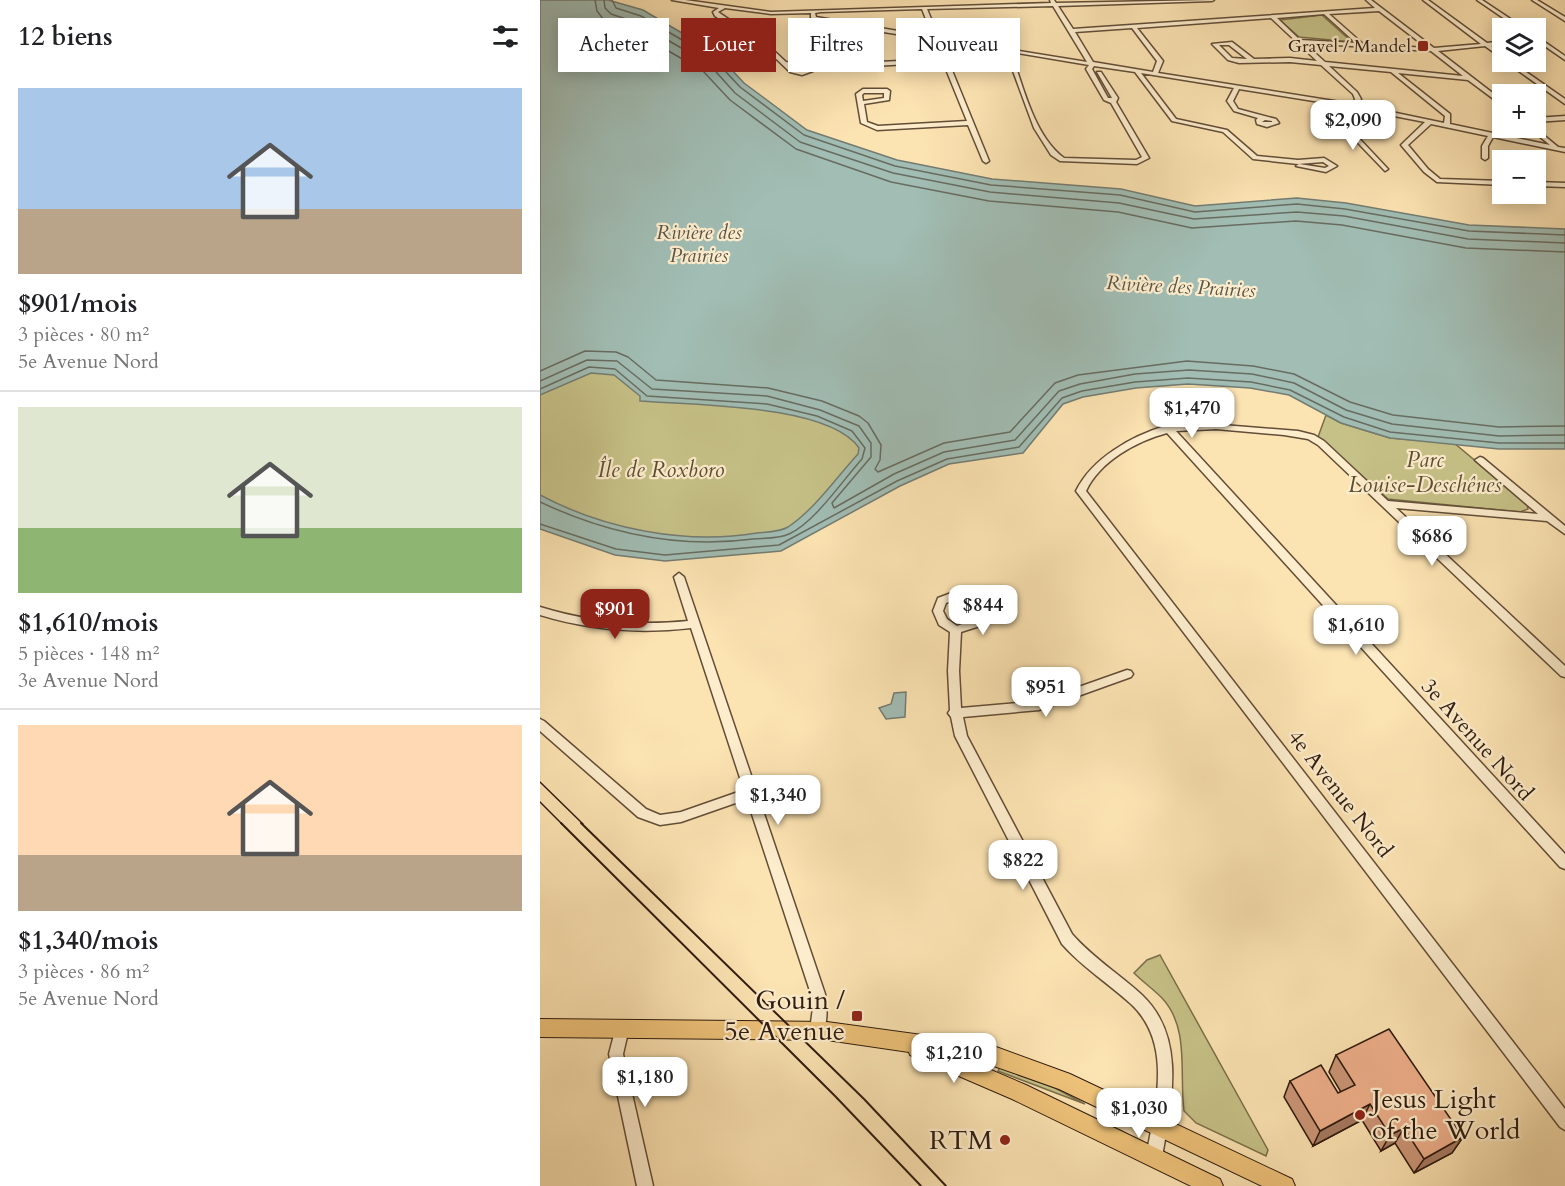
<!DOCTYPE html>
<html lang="fr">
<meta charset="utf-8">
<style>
body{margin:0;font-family:Cardo,serif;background:#f2f2f2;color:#202124;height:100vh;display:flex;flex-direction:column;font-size:22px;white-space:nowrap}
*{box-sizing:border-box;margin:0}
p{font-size:20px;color:#757577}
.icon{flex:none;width:33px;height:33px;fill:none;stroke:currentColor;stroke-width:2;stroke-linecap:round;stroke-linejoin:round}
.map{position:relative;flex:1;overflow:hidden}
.drawer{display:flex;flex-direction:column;background:#fff;width:540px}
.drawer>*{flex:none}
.guide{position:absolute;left:18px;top:18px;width:570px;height:54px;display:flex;gap:12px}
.controls{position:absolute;left:952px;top:18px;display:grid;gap:12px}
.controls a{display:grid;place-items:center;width:54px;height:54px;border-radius:0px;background:#fff;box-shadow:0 3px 15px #0003;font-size:30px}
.price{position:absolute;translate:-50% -51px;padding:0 14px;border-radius:12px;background:#fff;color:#222;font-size:20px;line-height:39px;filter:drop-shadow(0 2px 3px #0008)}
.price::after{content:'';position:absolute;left:50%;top:36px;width:18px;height:14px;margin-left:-9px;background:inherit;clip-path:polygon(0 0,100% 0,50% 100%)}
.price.active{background:#8f2418;color:#fff}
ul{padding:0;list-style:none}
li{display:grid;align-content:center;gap:12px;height:318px;padding:0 18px}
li+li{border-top:2px solid #e0e0e0}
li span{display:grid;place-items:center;height:186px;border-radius:0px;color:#555}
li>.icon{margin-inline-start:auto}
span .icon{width:108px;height:108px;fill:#fffc;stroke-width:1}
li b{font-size:26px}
h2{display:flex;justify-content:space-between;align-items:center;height:72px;padding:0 18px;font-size:26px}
.pill{padding:0 21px;border-radius:0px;background:#fff;box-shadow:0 3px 15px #0003;font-size:21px;line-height:54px}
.pill.active{background:#8f2418;color:#fff}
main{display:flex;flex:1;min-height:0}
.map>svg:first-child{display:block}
.green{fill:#c6c187;stroke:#7a6e4a;stroke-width:1.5}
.water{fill:#a1bdb4;stroke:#737c72;stroke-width:1.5}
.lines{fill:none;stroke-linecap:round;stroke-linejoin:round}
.shore{stroke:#686c61;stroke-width:1.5}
.minor-casing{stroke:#624d37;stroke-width:3}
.major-casing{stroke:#2f1b0e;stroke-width:2}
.minor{fill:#fdedcd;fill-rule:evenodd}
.major{fill:#eec279;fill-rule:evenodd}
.tram-far1{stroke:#2f1b0e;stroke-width:1.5}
.tram{stroke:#2f1b0e;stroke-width:2}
.wall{fill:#cc9677;stroke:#2f1b0e;stroke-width:1.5}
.shaded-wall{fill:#a67a61;stroke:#2f1b0e;stroke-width:1.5}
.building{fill:#edaf8a;stroke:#2f1b0e;stroke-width:1.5}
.poi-dot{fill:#8f2418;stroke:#fdedcd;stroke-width:2}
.labels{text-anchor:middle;stroke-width:4.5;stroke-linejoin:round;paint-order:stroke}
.far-poi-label{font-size:18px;fill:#2f1b0e;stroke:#fdedcd;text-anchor:end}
.far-water-label{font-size:20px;font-style:italic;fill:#575448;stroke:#fdedcd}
.park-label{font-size:22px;font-style:italic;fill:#5c4d32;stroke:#fdedcd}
.street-label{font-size:22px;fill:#2f1b0e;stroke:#fdedcd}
.near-poi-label{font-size:27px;fill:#2f1b0e;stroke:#fdedcd;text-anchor:end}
</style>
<main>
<section class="drawer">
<h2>12 biens<svg class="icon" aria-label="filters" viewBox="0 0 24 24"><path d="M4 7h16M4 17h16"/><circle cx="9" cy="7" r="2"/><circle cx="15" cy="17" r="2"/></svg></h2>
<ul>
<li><span style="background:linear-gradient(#a9c7e8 65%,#b9a48a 0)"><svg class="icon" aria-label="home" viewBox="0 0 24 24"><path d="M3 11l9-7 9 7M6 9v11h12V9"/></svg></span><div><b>$901/mois</b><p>3 pièces · 80 m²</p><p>5e Avenue Nord</p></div></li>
<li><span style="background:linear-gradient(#dfe7d0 65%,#8fb573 0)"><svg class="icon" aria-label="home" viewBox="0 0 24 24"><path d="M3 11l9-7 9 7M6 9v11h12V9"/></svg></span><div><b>$1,610/mois</b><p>5 pièces · 148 m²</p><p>3e Avenue Nord</p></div></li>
<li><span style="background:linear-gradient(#ffd9b3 70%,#b9a48a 0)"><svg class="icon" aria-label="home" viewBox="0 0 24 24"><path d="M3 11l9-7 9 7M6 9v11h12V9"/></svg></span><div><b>$1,340/mois</b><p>3 pièces · 86 m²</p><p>5e Avenue Nord</p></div></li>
</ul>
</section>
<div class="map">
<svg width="1025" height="1186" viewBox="0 0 1025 1186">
<rect width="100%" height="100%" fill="#fce3b2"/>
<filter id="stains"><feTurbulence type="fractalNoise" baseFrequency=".00333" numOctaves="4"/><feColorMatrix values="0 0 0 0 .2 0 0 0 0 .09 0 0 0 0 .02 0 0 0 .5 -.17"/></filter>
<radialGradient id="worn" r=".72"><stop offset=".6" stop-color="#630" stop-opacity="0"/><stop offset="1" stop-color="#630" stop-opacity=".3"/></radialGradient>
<!-- green -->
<g class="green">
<path d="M 782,15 L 812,42 L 759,37 L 740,20 Z"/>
<path d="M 0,317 L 371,421 L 253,536 L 117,548 L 0,514 Z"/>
<path d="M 786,415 L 801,423 L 850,438 L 914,443 L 987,504 L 988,509 L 980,512 L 848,499 L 778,437 Z"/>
<path d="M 423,600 L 434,604 L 434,613 L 428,618 L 415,618 L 409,613 L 410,607 Z"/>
<path d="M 620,955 L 728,1150 L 726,1156 L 656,1123 L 644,1111 C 639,1073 650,1028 622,998 C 613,989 603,982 594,973 L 607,960 Z"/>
<path d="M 460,1067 L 515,1088 L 545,1104 L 458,1071 Z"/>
</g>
<!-- water -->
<g class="water">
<path d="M 0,0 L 68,0 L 103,10 L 176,53 L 204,83 L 267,130 L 357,160 L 452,179 L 581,189 L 655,206 L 757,198 L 806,203 L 929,225 L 1025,229 L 1025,449 L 959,449 L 850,438 L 801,423 L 749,395 L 710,388 L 648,384 L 596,388 L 543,397 L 523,404 L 483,453 L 409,464 L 360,486 L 241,551 L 125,561 L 75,555 L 0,529 L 0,495 C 64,529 145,545 217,533 C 226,532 240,532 248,527 C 275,509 296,478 318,454 L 319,448 C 289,404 151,405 100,401 L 100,396 L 74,375 L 51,373 L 0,395 Z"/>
<path d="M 366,692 L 365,717 L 346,719 L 339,708 L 351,704 L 354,693 Z"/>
</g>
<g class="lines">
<!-- shore -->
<g class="shore">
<path d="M 55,0 L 57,11 L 64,20 L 94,31 L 163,71 L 190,100 L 256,149 L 351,182 L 449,201 L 578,212 L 652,228 L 756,221 L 802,225 L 926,248 L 1025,252"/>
<path d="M 64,0 L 65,8 L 71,14 L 98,23 L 169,64 L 195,93 L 260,142 L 353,173 L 450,192 L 579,203 L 654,219 L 757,212 L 804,216 L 928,239 L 1025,243"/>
<path d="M 72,0 L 76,8 L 101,16 L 173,58 L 200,87 L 264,135 L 355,166 L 451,185 L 580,195 L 655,212 L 757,204 L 805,209 L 929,231 L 1025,235"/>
<path d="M 0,371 L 45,351 L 76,352 L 88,357 L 116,380 L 228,388 L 282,401 L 319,416 L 328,423 L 341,445 L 340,460 L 335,469 L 338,472 L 404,443 L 470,432 L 515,383 L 538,375 L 647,361 L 713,366 L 754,374 L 810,402 L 853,415 L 959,427 L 1025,426"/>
<path d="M 0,381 L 47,360 L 77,361 L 112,389 L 227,396 L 280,410 L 319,426 L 331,443 L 331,457 L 292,503 L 294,508 L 354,474 L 404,452 L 475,440 L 519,391 L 540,384 L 595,374 L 649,370 L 712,374 L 754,383 L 806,410 L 852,424 L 959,436 L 1025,435"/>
<path d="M 0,389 L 49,367 L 75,369 L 107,396 L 227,404 L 277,416 L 312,431 L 325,448 L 322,459 C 302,481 275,522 249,534 C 238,539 224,538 213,539 C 138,549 68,534 0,502"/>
<path d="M 0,524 L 76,549 L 125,555 L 239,545 L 357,481 L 407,459 L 479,447 L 522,398 L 542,391 L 595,382 L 648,378 L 711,382 L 750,390 L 804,417 L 850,432 L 959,443 L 1025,443"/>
</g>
<!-- minor casing -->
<g class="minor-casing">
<g id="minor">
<path d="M 132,0 L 145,0 L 231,12 L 511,3 L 510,0 L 514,0 L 516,3 L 674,0 L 672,1 L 518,6 L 533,29 L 835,8 L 826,0 L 831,0 L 894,48 L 941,44 L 883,0 L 888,0 L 947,43 L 963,41 L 963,45 L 951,46 L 963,54 L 963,59 L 945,46 L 898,51 L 963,101 L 963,106 L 928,80 L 858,73 L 910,114 L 910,124 L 1010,145 L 989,128 L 995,128 L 1018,147 L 1025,148 L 1025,152 L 953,137 L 948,146 L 948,158 L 945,160 L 942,158 L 942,146 L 948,136 L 891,124 L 868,145 L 888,169 L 900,179 L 963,181 L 963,185 L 897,182 L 884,172 L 861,145 L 885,122 L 792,104 L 799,117 L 847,168 L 848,169 L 845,171 L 795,119 L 786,103 L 699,89 L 693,101 L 698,109 L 736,119 L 739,123 L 727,127 L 717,124 L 716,120 L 718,118 L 694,111 L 687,101 L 694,88 L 601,73 L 636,119 L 687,130 L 717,156 L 758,160 L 784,158 L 797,166 L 786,172 L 756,166 L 759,164 L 785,168 L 789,166 L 783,162 L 758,164 L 713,159 L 683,132 L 632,121 L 595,72 L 554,66 L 552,69 L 568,98 L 572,98 L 557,72 L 561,72 L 578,98 L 576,102 L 609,158 L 597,164 L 520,161 L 511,155 L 494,128 L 466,52 L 400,41 L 449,161 L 446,163 L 443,161 L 428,125 L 337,130 L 321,123 L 316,94 L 323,89 L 347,89 L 350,91 L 349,100 L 324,104 L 327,122 L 338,126 L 427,121 L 403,62 L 316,67 L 309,63 L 304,44 L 328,30 L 276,21 L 271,19 L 271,13 L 231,14 L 185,8 L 178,12 L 231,48 L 246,62 L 270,65 L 273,71 L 262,75 L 250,72 L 227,50 L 175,16 L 173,12 L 179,8 ZM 513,6 L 547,62 L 399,38 L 387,9 ZM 382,9 L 393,37 L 276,17 L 275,13 L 281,12 ZM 839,11 L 887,48 L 823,44 L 789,14 ZM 784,14 L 816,43 L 760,40 L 737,18 ZM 731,18 L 777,61 L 750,58 L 714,59 L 692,42 L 672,44 L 688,60 L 699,63 L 750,62 L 781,65 L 813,94 L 815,99 L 813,104 L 618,73 L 623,61 L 597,28 ZM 592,28 L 617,61 L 613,72 L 553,62 L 535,32 ZM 331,30 L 394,40 L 402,59 L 317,63 L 314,62 L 310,45 L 331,32 ZM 764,43 L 891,51 L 923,76 L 785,62 ZM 679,45 L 689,45 L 707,59 L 692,58 ZM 471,52 L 549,65 L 546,69 L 564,100 L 571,103 L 602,157 L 596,160 L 524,158 C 494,136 483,86 471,52 ZM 250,66 L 266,67 L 267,70 C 260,72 255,71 250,66 ZM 789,66 L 851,72 L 905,116 L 904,123 L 818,105 L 821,99 L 817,92 ZM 324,93 L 344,93 L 344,98 L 323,101 L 322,95 ZM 725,120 L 732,121 L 732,122 L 722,122 Z"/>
<path d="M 937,0 L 942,0 L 984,28 L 978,28 Z"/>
<path d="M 992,0 L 997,0 L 1025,17 L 1025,21 Z"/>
<path d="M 449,23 L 461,25 L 464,28 L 453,33 L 442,30 L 442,28 ZM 450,27 L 457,27 L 458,28 L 453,29 L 448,28 Z"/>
<path d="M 996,36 L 1025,56 L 1025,60 L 996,40 Z"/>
<path d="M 966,62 L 972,62 L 1025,99 L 1025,104 Z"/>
<path d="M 1025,116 L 1025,120 L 996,122 L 996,118 Z"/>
<path d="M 996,182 L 1025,183 L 1025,187 L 996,186 Z"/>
<path d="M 658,423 L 758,431 L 774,435 L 784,441 L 848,501 L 998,514 L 935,460 L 940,457 L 943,458 L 1025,526 L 1025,534 L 1007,521 L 856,508 L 1025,666 L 1025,677 L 1021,676 L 778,445 L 768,439 L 744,435 L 676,429 L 636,431 L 1025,854 L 1025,869 L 1020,867 L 627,433 C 597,441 560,461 546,491 L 1025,1109 L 1025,1130 L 1020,1127 L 536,491 C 552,458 592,436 625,426 C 632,424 650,424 658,423 Z"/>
<path d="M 139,573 L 144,577 L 285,994 C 287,1008 288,1022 282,1035 L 277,1037 L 272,1035 L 270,1030 L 273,1008 L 271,994 L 207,799 L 141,822 L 120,825 L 98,817 L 0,731 L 0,719 L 4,721 L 106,809 L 120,815 L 141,812 L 204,790 L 151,628 C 99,634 49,630 0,615 L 0,607 C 48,622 98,626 148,621 L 134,577 Z"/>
<path d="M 422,589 L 446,596 L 451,611 L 443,625 L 421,632 L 419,671 L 421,708 L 499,701 L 587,670 L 591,671 L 593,674 L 591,677 L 499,710 L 423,717 L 427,736 L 532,934 C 553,958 579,974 602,995 C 647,1038 631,1103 622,1157 L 620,1163 L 614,1165 L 608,1163 L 606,1157 C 615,1107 634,1044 591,1004 C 568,983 542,967 522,944 L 415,736 L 411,717 L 408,713 L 410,710 L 408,671 L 410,632 L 399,625 L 393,611 L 398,598 ZM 423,597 L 438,601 L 441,611 L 435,619 L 417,626 L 407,619 L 403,611 L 406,603 Z"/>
<path d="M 82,1021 L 87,1023 L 89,1028 L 83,1054 L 113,1186 L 97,1186 L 69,1054 L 77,1023 Z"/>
</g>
</g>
<!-- major casing -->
<g class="major-casing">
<path id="major" d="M 0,1019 L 287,1022 L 448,1044 L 530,1074 L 752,1179 L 755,1186 L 722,1186 L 519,1089 L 448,1064 L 430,1061 L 486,1085 L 680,1179 L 683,1186 L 651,1186 L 472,1099 L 370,1055 L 369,1052 L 287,1040 L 0,1037 Z"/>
</g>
<!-- minor -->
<use href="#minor" class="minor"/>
<!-- major -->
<use href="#major" class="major"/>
<!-- tram-far1 -->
<g class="tram-far1">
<path d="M 0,782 L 43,824"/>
<path d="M 0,802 L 22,824"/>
</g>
<!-- tram -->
<g class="tram">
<path d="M 21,823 L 295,1096 L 381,1186"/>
<path d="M 41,823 L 324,1099 L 406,1186"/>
</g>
</g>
<!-- wall -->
<path class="wall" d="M 796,1055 L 923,1137 L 912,1153 L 874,1173 L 855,1143 L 841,1151 L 822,1120 L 773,1146 L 744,1097 L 750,1081 L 798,1093 L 801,1092 L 789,1072 Z"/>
<!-- shaded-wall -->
<g class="shaded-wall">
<path d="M 830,1104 L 822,1120 L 773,1146 L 780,1131 Z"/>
<path d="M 864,1128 L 855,1143 L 841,1151 L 850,1135 Z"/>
<path d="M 923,1137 L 912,1153 L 874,1173 L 884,1159 Z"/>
</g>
<!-- building -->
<path class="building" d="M 849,1029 L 923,1137 L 884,1159 L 864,1128 L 850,1135 L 830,1104 L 780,1131 L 750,1081 L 781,1065 L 798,1093 L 815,1085 L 796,1055 Z"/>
<!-- markers -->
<g class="poi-dot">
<rect x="877" y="40" width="12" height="12" rx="3"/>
<rect x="311" y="1010" width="12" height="12" rx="3"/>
<circle cx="820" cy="1115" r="6"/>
<circle cx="465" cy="1140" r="6"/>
</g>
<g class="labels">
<!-- far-poi labels -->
<g class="far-poi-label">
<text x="871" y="52">Gravel / Mandel</text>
</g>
<!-- far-water labels -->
<g class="far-water-label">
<text x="159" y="239">Rivière des<tspan x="159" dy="23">Prairies</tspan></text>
<text transform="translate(641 286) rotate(3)" y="7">Rivière des Prairies</text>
</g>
<!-- park labels -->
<g class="park-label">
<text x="885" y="467">Parc<tspan x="885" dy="25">Louise-Deschênes</tspan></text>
<text x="121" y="477">Île de Roxboro</text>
</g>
<!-- street labels -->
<g class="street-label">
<text transform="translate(938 739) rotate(48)" y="8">3e Avenue Nord</text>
<text transform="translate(801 793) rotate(52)" y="8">4e Avenue Nord</text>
</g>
<!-- near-poi labels -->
<g class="near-poi-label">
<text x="305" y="1009">Gouin /<tspan x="305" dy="31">5e Avenue</tspan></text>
<text x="832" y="1108" text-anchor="start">Jesus Light<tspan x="832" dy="31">of the World</tspan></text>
<text x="453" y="1149">RTM</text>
</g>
</g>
<rect width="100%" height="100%" filter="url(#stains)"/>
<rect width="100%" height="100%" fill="url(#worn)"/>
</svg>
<div class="controls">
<a><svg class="icon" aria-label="layers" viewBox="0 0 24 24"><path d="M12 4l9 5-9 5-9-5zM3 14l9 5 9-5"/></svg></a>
<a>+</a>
<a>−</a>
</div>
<b class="price" style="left:813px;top:151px">$2,090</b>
<b class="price" style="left:652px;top:439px">$1,470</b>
<b class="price" style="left:892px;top:567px">$686</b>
<b class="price" style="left:443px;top:636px">$844</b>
<b class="price active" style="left:75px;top:640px">$901</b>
<b class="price" style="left:816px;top:656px">$1,610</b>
<b class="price" style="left:506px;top:718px">$951</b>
<b class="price" style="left:238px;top:826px">$1,340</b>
<b class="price" style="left:483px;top:891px">$822</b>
<b class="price" style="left:414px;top:1084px">$1,210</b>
<b class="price" style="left:105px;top:1108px">$1,180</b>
<b class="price" style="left:599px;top:1139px">$1,030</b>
<div class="guide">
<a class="pill">Acheter</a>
<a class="pill active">Louer</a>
<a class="pill">Filtres</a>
<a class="pill">Nouveau</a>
</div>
</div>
</main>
